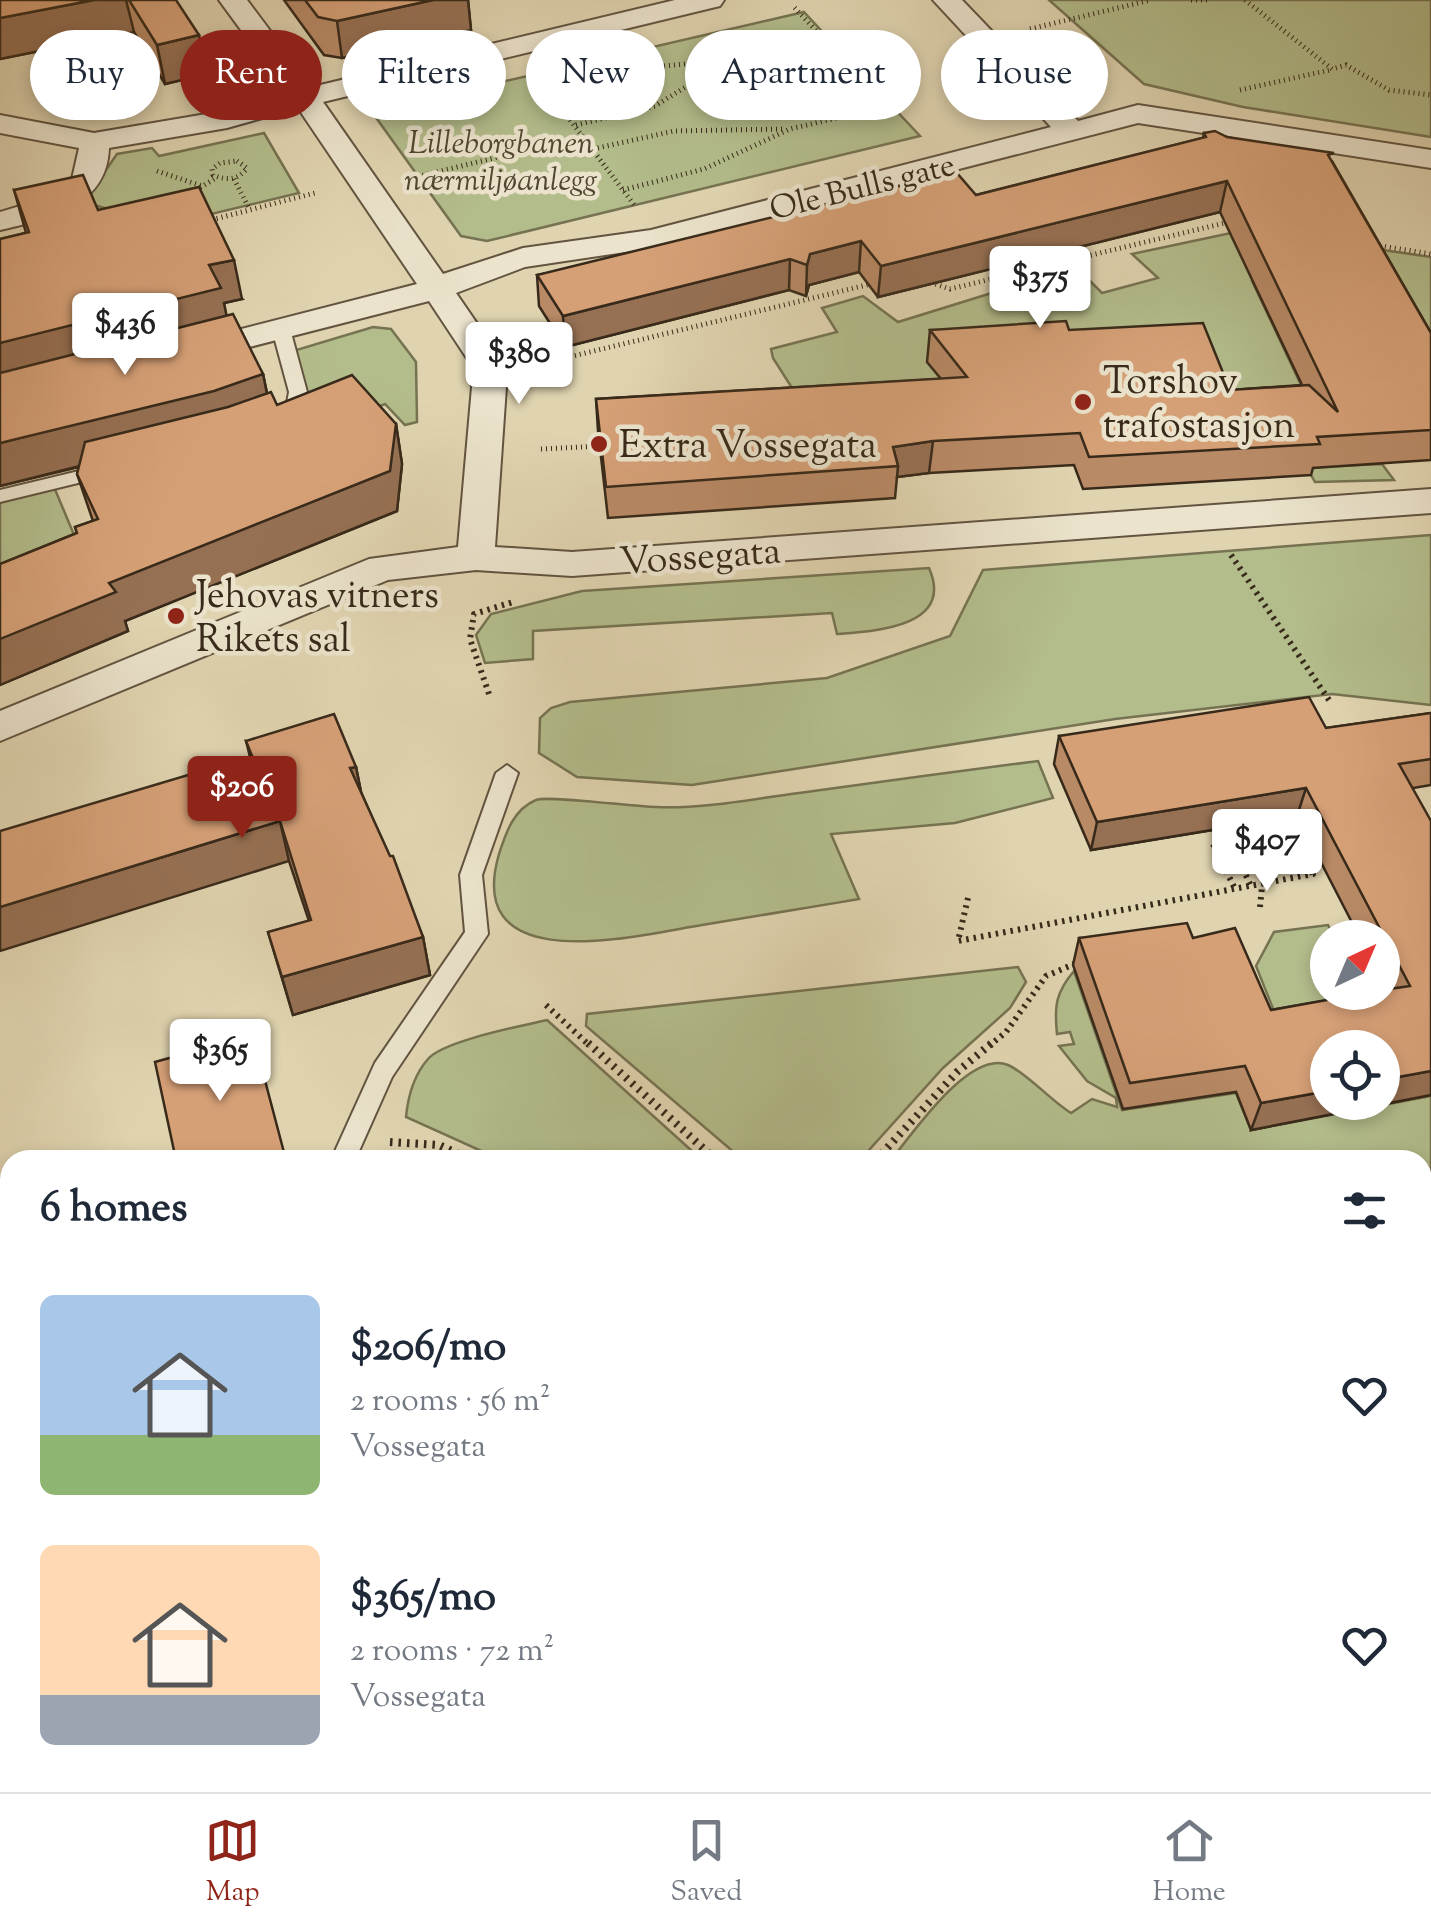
<!DOCTYPE html>
<meta charset="utf-8">
<style>
body{margin:0;font-family:"Sorts Mill Goudy",serif;background:#f6f6f7;color:#1f2937;height:100vh;display:flex;flex-direction:column;font-size:38px;white-space:nowrap}
*{box-sizing:border-box;margin:0}
p{font-size:32px;color:#747a83}
.icon{flex:none;width:55px;height:55px;fill:none;stroke:currentColor;stroke-width:2;stroke-linecap:round;stroke-linejoin:round}
.map{position:relative;flex:1;overflow:hidden}
.details{position:absolute;left:0px;top:1150px;width:1432px;height:642px;display:flex;flex-direction:column;background:#fff;border-radius:30px 30px 0 0;box-shadow:0 5px 15px #0003}
.details>*{flex:none}
.top-card{position:absolute;left:30px;top:30px;width:1372px;height:90px;display:flex;gap:20px}
.needle{width:65px;rotate:44deg}
.controls{position:absolute;left:1310px;top:920px;display:grid;gap:20px}
.controls a{display:grid;place-items:center;width:90px;height:90px;border-radius:50%;background:#fff;box-shadow:0 5px 15px #0003;font-size:50px}
.price{position:absolute;translate:-50% -85px;padding:0 22px;border-radius:10px;background:#fff;color:#222;font-size:32px;line-height:65px;filter:drop-shadow(0 2px 5px #0008)}
.price::after{content:'';position:absolute;left:50%;top:60px;width:30px;height:22px;margin-left:-15px;background:inherit;clip-path:polygon(0 0,100% 0,50% 100%)}
.price.current{background:#8f2418;color:#fff}
ul{padding:0;list-style:none}
li{display:flex;align-items:center;gap:30px;height:250px;padding:0 40px}
li span{display:grid;place-items:center;flex:none;width:280px;height:200px;border-radius:15px;color:#555}
li>.icon{margin-inline-start:auto}
span .icon{width:120px;height:120px;fill:#fffc;stroke-width:1}
li b{font-size:42px}
h2{display:flex;justify-content:space-between;align-items:center;height:120px;padding:0 40px;font-size:42px}
.chip{padding:0 35px;border-radius:45px;background:#fff;box-shadow:0 5px 15px #0003;font-size:35px;line-height:90px}
.chip.current{background:#8f2418;color:#fff}
.tabs{display:flex;justify-content:space-around;align-items:center;height:140px;border-top:2px solid #e0e1e3;background:#fff;font-size:28px;color:#747a83}
.tabs a{display:grid;justify-items:center;gap:5px}
.tabs .current{color:#8f2418}
.map>svg:first-child{display:block}
.green{fill:#b3bc8b;stroke:#767352;stroke-width:2.5}
.lines{fill:none;stroke-linecap:round;stroke-linejoin:round}
.lane-casing{stroke:#625440;stroke-width:4}
.street-casing{stroke:#625440;stroke-width:4}
.path-far2{stroke:#382a1a;stroke-width:5;stroke-dasharray:1 4;stroke-linecap:butt}
.path-far1{stroke:#382a1a;stroke-width:6;stroke-dasharray:2.5 5;stroke-linecap:butt}
.path{stroke:#382a1a;stroke-width:8;stroke-dasharray:2.5 6;stroke-linecap:butt}
.lane{fill:#ebe3cc;fill-rule:evenodd}
.street{fill:#ebe3cc;fill-rule:evenodd}
.wall{fill:#b88a66;stroke:#382a1a;stroke-width:2.5}
.shaded-wall{fill:#967053;stroke:#382a1a;stroke-width:2.5}
.building{fill:#d6a077;stroke:#382a1a;stroke-width:2.5}
.poi-dot{fill:#8f2418;stroke:#ebe3cc;stroke-width:4}
.labels{text-anchor:middle;stroke-width:9;stroke-linejoin:round;paint-order:stroke}
.far-park-label{font-size:32px;font-style:italic;fill:#514731;stroke:#ebe3cc}
.far-street-label{font-size:32px;fill:#382a1a;stroke:#ebe3cc}
.poi-label{font-size:38px;fill:#382a1a;stroke:#ebe3cc;text-anchor:start}
.street-label{font-size:38px;fill:#382a1a;stroke:#ebe3cc}
</style>
<div class="map">
<svg width="1431" height="1792" viewBox="0 0 1431 1792">
<rect width="100%" height="100%" fill="#e0d4b0"/>
<filter id="stains"><feTurbulence type="fractalNoise" baseFrequency=".002" numOctaves="4"/><feColorMatrix values="0 0 0 0 .2 0 0 0 0 .09 0 0 0 0 .02 0 0 0 .5 -.17"/></filter>
<radialGradient id="worn" r=".72"><stop offset=".6" stop-color="#630" stop-opacity="0"/><stop offset="1" stop-color="#630" stop-opacity=".3"/></radialGradient>
<!-- green -->
<g class="green">
<path d="M 1049,0 L 1431,0 L 1431,137 L 1243,107 L 1144,84 Z"/>
<path d="M 804,12 L 920,136 L 487,241 L 461,236 L 372,112 Z"/>
<path d="M 264,133 L 299,193 L 153,228 L 141,219 L 84,202 L 117,154 L 152,148 L 159,156 Z"/>
<path d="M 1245,230 L 1431,257 L 1431,384 L 1253,283 L 1339,466 L 1382,464 L 1394,480 L 1315,482 L 1311,475 L 948,386 L 811,418 L 773,358 L 771,349 L 837,332 L 822,308 L 863,296 L 898,322 L 1076,267 L 1102,293 L 1158,278 L 1132,254 Z"/>
<path d="M 373,327 L 391,329 L 416,362 L 417,422 L 405,425 L 385,404 L 276,448 L 312,407 L 293,351 Z"/>
<path d="M 54,487 L 90,573 L 0,609 L 0,502 Z"/>
<path d="M 1431,535 L 1431,705 L 1332,694 L 1115,719 L 692,785 L 577,777 L 539,753 L 540,718 L 551,708 L 570,702 L 827,678 L 950,636 L 983,570 Z"/>
<path d="M 929,568 C 955,627 875,631 837,634 L 832,613 L 533,631 L 533,659 L 485,663 L 476,635 L 491,614 L 582,591 Z"/>
<path d="M 1038,761 L 1053,798 L 955,823 L 831,834 L 859,899 C 807,908 755,916 702,925 C 639,935 462,981 499,854 C 506,832 514,809 536,800 C 547,795 635,807 656,807 C 703,809 752,799 799,793 C 879,782 958,771 1038,761 Z"/>
<path d="M 1328,925 L 1334,937 L 1328,938 L 1328,992 L 1362,993 L 1363,996 L 1274,1011 L 1256,966 L 1274,932 Z"/>
<path d="M 1018,967 L 1026,982 L 1010,1008 L 943,1068 L 860,1160 L 743,1160 L 586,1026 L 587,1014 Z"/>
<path d="M 1074,971 L 1122,1110 L 1236,1093 L 1251,1130 L 1431,1096 L 1431,1298 L 1423,1299 L 1422,1160 L 891,1160 C 913,1133 970,1049 1008,1065 C 1027,1073 1051,1101 1071,1113 L 1092,1099 L 1117,1107 L 1116,1098 L 1087,1081 L 1059,1046 L 1074,1044 L 1070,1032 L 1057,1034 C 1054,1006 1056,992 1074,971 Z"/>
<path d="M 547,1020 L 702,1160 L 492,1160 L 486,1153 L 406,1117 C 408,1096 413,1076 428,1059 C 443,1041 521,1026 547,1020 Z"/>
<path d="M 0,1456 L 10,1558 L 10,1782 L 1040,1783 L 990,1792 L 0,1792 Z"/>
<path d="M 1431,1723 L 1431,1792 L 1097,1792 L 1143,1782 L 1422,1782 L 1423,1725 Z"/>
</g>
<g class="lines">
<!-- lane casing -->
<g class="lane-casing">
<g id="lane">
<path d="M 281,324 L 290,329 L 307,392 L 300,420 L 282,426 L 273,420 L 285,413 L 289,392 L 272,329 Z"/>
<path d="M 108,464 L 117,470 L 115,474 L 0,502 L 0,490 Z"/>
<path d="M 507,765 L 518,773 L 482,875 L 488,934 L 392,1077 L 355,1160 L 331,1160 L 375,1063 L 465,932 L 460,875 L 496,773 Z"/>
</g>
</g>
<!-- street casing -->
<g class="street-casing">
<path id="street" d="M 219,0 L 247,0 L 312,87 L 675,0 L 724,0 L 720,6 L 323,102 L 443,274 L 523,248 L 651,230 L 1051,127 L 933,0 L 962,0 L 1078,121 L 1138,105 L 1431,150 L 1431,168 L 1138,123 L 652,248 L 525,267 L 456,293 L 502,360 L 506,387 L 495,547 L 572,552 L 1431,489 L 1431,513 L 572,576 L 476,570 L 388,580 L 0,741 L 0,711 L 369,559 L 458,547 L 472,387 L 468,360 L 429,301 L 191,362 L 179,359 L 174,352 L 179,345 L 417,284 L 298,108 L 227,128 L 109,148 C 107,207 48,219 0,230 L 0,212 L 40,200 L 72,179 L 79,148 L 0,133 L 0,115 L 94,133 L 224,111 L 287,93 Z"/>
</g>
<!-- path-far2 -->
<g class="path-far2">
<path d="M 1191,0 L 1208,0"/>
<path d="M 1245,0 L 1332,69 L 1346,65 L 1389,90 L 1431,95"/>
<path d="M 1030,29 L 1151,0"/>
<path d="M 537,76 L 635,206"/>
<path d="M 546,87 L 627,70 L 731,59 L 822,37 L 793,6"/>
<path d="M 1240,90 L 1330,70"/>
<path d="M 576,125 L 655,106 L 729,60"/>
<path d="M 593,149 L 674,131 L 784,129"/>
<path d="M 237,161 L 247,168 C 238,180 227,181 213,175 L 212,169 L 220,163 Z"/>
<path d="M 157,171 L 202,186"/>
<path d="M 234,179 L 250,210"/>
<path d="M 408,179 L 584,136"/>
<path d="M 196,190 L 216,178"/>
<path d="M 623,190 L 704,169 L 790,129 L 883,107 L 822,37"/>
<path d="M 207,221 L 315,193"/>
<path d="M 1375,245 L 1431,254"/>
<path d="M 926,281 L 950,289 L 1229,222"/>
<path d="M 536,365 L 875,283"/>
<path d="M 541,449 L 600,446"/>
</g>
<!-- path-far1 -->
<g class="path-far1">
<path d="M 1231,555 L 1331,703"/>
<path d="M 489,694 L 470,639 L 474,614 L 513,602"/>
<path d="M 1223,828 L 1252,888"/>
<path d="M 1213,844 L 1236,891"/>
<path d="M 968,898 L 958,941 L 1313,874 L 1306,862 L 1244,871"/>
<path d="M 1260,907 L 1262,886"/>
<path d="M 546,1005 L 590,1046"/>
<path d="M 989,1046 L 1006,1032 L 1046,976 L 1079,962"/>
</g>
<!-- path -->
<g class="path">
<path d="M 588,1043 L 716,1160"/>
<path d="M 390,1142 L 439,1145 L 471,1160"/>
<path d="M 876,1160 L 957,1072 L 992,1043"/>
<path d="M 1422,1292 L 1431,1291"/>
<path d="M 1422,1717 L 1431,1715"/>
<path d="M 1422,1771 L 1431,1769"/>
<path d="M 227,1782 L 227,1792"/>
<path d="M 1069,1792 L 1114,1782"/>
<path d="M 1304,1792 L 1358,1782"/>
</g>
<!-- lane -->
<use href="#lane" class="lane"/>
<!-- street -->
<use href="#street" class="street"/>
</g>
<!-- wall -->
<g class="wall">
<path d="M 0,0 L 176,0 L 207,74 L 165,84 L 134,32 L 0,59 Z"/>
<path d="M 284,0 L 468,0 L 471,30 L 342,58 L 324,55 Z"/>
<path d="M 1204,133 L 1227,137 L 1332,161 L 1431,333 L 1431,460 L 1313,468 L 1311,475 L 1083,489 L 1074,465 L 929,473 L 897,477 L 895,498 L 608,518 L 598,431 L 596,399 L 941,379 L 927,362 L 930,330 L 1069,330 L 1230,390 L 1302,385 L 1220,212 L 878,297 L 859,272 L 809,285 L 806,296 L 789,290 L 565,347 L 539,306 L 537,275 L 976,195 L 1203,138 Z"/>
<path d="M 14,190 L 98,210 L 242,299 L 224,303 L 226,316 L 263,374 L 267,393 L 277,405 L 396,424 L 402,464 L 397,511 L 125,621 L 128,631 L 0,685 L 0,564 L 77,533 L 75,527 L 93,521 L 77,474 L 79,467 L 0,486 L 0,239 L 26,233 Z"/>
<path d="M 1431,713 L 1431,785 L 1413,788 L 1431,1095 L 1251,1130 L 1236,1092 L 1123,1109 L 1073,965 L 1079,938 L 1193,938 L 1271,1010 L 1387,990 L 1382,982 L 1382,938 L 1360,938 L 1297,816 L 1091,850 L 1054,764 L 1059,736 L 1326,728 Z"/>
<path d="M 246,741 L 356,767 L 361,792 L 423,937 L 430,975 L 293,1015 L 268,932 L 309,921 L 289,861 L 250,757 Z"/>
<path d="M 10,1341 L 10,1565 L 6,1564 L 0,1556 L 0,1343 Z"/>
</g>
<!-- shaded-wall -->
<g class="shaded-wall">
<path d="M 94,0 L 126,0 L 134,32 L 0,59 L 0,18 Z"/>
<path d="M 433,0 L 468,0 L 471,30 L 342,58 L 337,21 Z"/>
<path d="M 199,35 L 207,74 L 165,84 L 157,45 Z"/>
<path d="M 1227,181 L 1220,212 L 878,297 L 881,266 Z"/>
<path d="M 861,241 L 859,272 L 809,285 L 806,296 L 807,265 L 810,254 Z"/>
<path d="M 790,259 L 789,290 L 565,347 L 563,316 Z"/>
<path d="M 234,260 L 242,299 L 224,303 L 229,328 L 0,386 L 0,343 L 209,265 Z"/>
<path d="M 263,374 L 271,414 L 223,430 L 0,486 L 0,443 Z"/>
<path d="M 396,424 L 402,464 L 397,511 L 125,621 L 128,631 L 0,685 L 0,639 L 109,583 Z"/>
<path d="M 933,441 L 929,473 L 897,477 L 898,466 L 893,447 Z"/>
<path d="M 356,767 L 364,807 L 350,768 Z"/>
<path d="M 1306,788 L 1297,816 L 1091,850 L 1097,822 Z"/>
<path d="M 280,821 L 289,861 L 0,951 L 0,907 Z"/>
<path d="M 423,937 L 430,975 L 293,1015 L 282,977 Z"/>
<path d="M 1431,1071 L 1431,1095 L 1251,1130 L 1261,1103 L 1328,1091 L 1328,1102 L 1382,1102 L 1382,1080 Z"/>
</g>
<!-- building -->
<g class="building">
<path d="M 0,0 L 94,0 L 0,18 Z"/>
<path d="M 129,0 L 176,0 L 199,35 L 157,45 Z"/>
<path d="M 305,0 L 433,0 L 337,21 L 318,17 Z"/>
<path d="M 1215,131 L 1227,137 L 1334,153 L 1328,155 L 1431,333 L 1431,430 L 1317,437 L 1320,444 L 1089,457 L 1080,433 L 933,441 L 893,447 L 898,466 L 606,487 L 596,399 L 967,377 L 930,330 L 1066,321 L 1069,330 L 1203,323 L 1230,390 L 1309,385 L 1338,412 L 1227,181 L 881,266 L 861,241 L 810,254 L 807,265 L 790,259 L 563,316 L 537,275 L 956,172 L 976,195 L 1206,137 L 1204,133 Z"/>
<path d="M 83,175 L 98,210 L 199,187 L 234,260 L 209,265 L 221,288 L 0,343 L 0,239 L 29,232 L 14,190 Z"/>
<path d="M 233,314 L 263,374 L 214,391 L 0,443 L 0,373 Z"/>
<path d="M 352,375 L 396,424 L 390,471 L 109,583 L 116,592 L 0,639 L 0,564 L 77,533 L 75,527 L 98,519 L 77,474 L 85,442 L 228,407 L 271,392 L 277,405 Z"/>
<path d="M 1309,697 L 1326,728 L 1431,713 L 1431,759 L 1399,764 L 1431,821 L 1431,1071 L 1382,1080 L 1382,1048 L 1328,1048 L 1328,1091 L 1261,1103 L 1245,1066 L 1130,1083 L 1079,938 L 1187,923 L 1193,938 L 1235,928 L 1271,1010 L 1371,992 L 1382,992 L 1382,990 L 1410,986 L 1306,788 L 1097,822 L 1059,736 Z"/>
<path d="M 334,714 L 356,767 L 350,768 L 390,856 L 393,856 L 423,937 L 282,977 L 268,932 L 311,920 L 280,821 L 0,907 L 0,831 L 252,756 L 246,741 Z"/>
<path d="M 253,1035 L 286,1160 L 176,1160 L 155,1062 Z"/>
<path d="M 10,1341 L 10,1545 L 0,1544 L 0,1343 Z"/>
</g>
<!-- markers -->
<g class="poi-dot">
<circle cx="1083" cy="402" r="10"/>
<circle cx="599" cy="444" r="10"/>
<circle cx="176" cy="616" r="10"/>
</g>
<g class="labels">
<!-- far-park labels -->
<g class="far-park-label">
<text x="501" y="153">Lilleborgbanen<tspan x="501" dy="37">nærmiljøanlegg</tspan></text>
</g>
<!-- far-street labels -->
<g class="far-street-label">
<text transform="translate(862 186) rotate(-14)" y="11">Ole Bulls gate</text>
</g>
<!-- poi labels -->
<g class="poi-label">
<text x="1103" y="393">Torshov<tspan x="1103" dy="44">trafostasjon</tspan></text>
<text x="619" y="457">Extra Vossegata</text>
<text x="196" y="607">Jehovas vitners<tspan x="196" dy="44">Rikets sal</tspan></text>
</g>
<!-- street labels -->
<g class="street-label">
<text transform="translate(700 555) rotate(-4)" y="13">Vossegata</text>
</g>
</g>
<rect width="100%" height="100%" filter="url(#stains)"/>
<rect width="100%" height="100%" fill="url(#worn)"/>
</svg>
<div class="controls">
<a><svg class="needle" viewBox="-14 -14 28 28"><path d="M0-13l5 13h-10z" fill="#e53935"/><path d="M0 13l5-13h-10z" fill="#747a83"/></svg></a>
<a><svg class="icon" aria-label="locate" viewBox="0 0 24 24"><circle cx="12" cy="12" r="6"/><path d="M12 2v4M12 18v4M2 12h4M18 12h4"/></svg></a>
</div>
<b class="price" style="left:1040px;top:331px">$375</b>
<b class="price" style="left:125px;top:378px">$436</b>
<b class="price" style="left:519px;top:407px">$380</b>
<b class="price current" style="left:242px;top:841px">$206</b>
<b class="price" style="left:1267px;top:894px">$407</b>
<b class="price" style="left:220px;top:1104px">$365</b>
<div class="top-card">
<a class="chip">Buy</a>
<a class="chip current">Rent</a>
<a class="chip">Filters</a>
<a class="chip">New</a>
<a class="chip">Apartment</a>
<a class="chip">House</a>
</div>
<section class="details">
<h2>6 homes<svg class="icon" aria-label="filters" viewBox="0 0 24 24"><path d="M4 7h16M4 17h16"/><circle cx="9" cy="7" r="2"/><circle cx="15" cy="17" r="2"/></svg></h2>
<ul>
<li><span style="background:linear-gradient(#a9c7e8 70%,#8fb573 0)"><svg class="icon" aria-label="home" viewBox="0 0 24 24"><path d="M3 11l9-7 9 7M6 9v11h12V9"/></svg></span><div><b>$206/mo</b><p>2 rooms · 56 m²</p><p>Vossegata</p></div><svg class="icon" aria-label="heart" viewBox="0 0 24 24"><path d="M12 20l-8-8c-3-5 5-10 8-4 3-6 11-1 8 4z"/></svg></li>
<li><span style="background:linear-gradient(#ffd9b3 75%,#9aa5b1 0)"><svg class="icon" aria-label="home" viewBox="0 0 24 24"><path d="M3 11l9-7 9 7M6 9v11h12V9"/></svg></span><div><b>$365/mo</b><p>2 rooms · 72 m²</p><p>Vossegata</p></div><svg class="icon" aria-label="heart" viewBox="0 0 24 24"><path d="M12 20l-8-8c-3-5 5-10 8-4 3-6 11-1 8 4z"/></svg></li>
</ul>
</section>
</div>
<nav class="tabs">
<a class="current"><svg class="icon" aria-label="map" viewBox="0 0 24 24"><path d="M3 6l6-2 6 2 6-2v14l-6 2-6-2-6 2zM9 4v14M15 6v14"/></svg>Map</a>
<a><svg class="icon" aria-label="saved" viewBox="0 0 24 24"><path d="M7 4h10v16l-5-4-5 4z"/></svg>Saved</a>
<a><svg class="icon" aria-label="home" viewBox="0 0 24 24"><path d="M3 11l9-7 9 7M6 9v11h12V9"/></svg>Home</a>
</nav>
